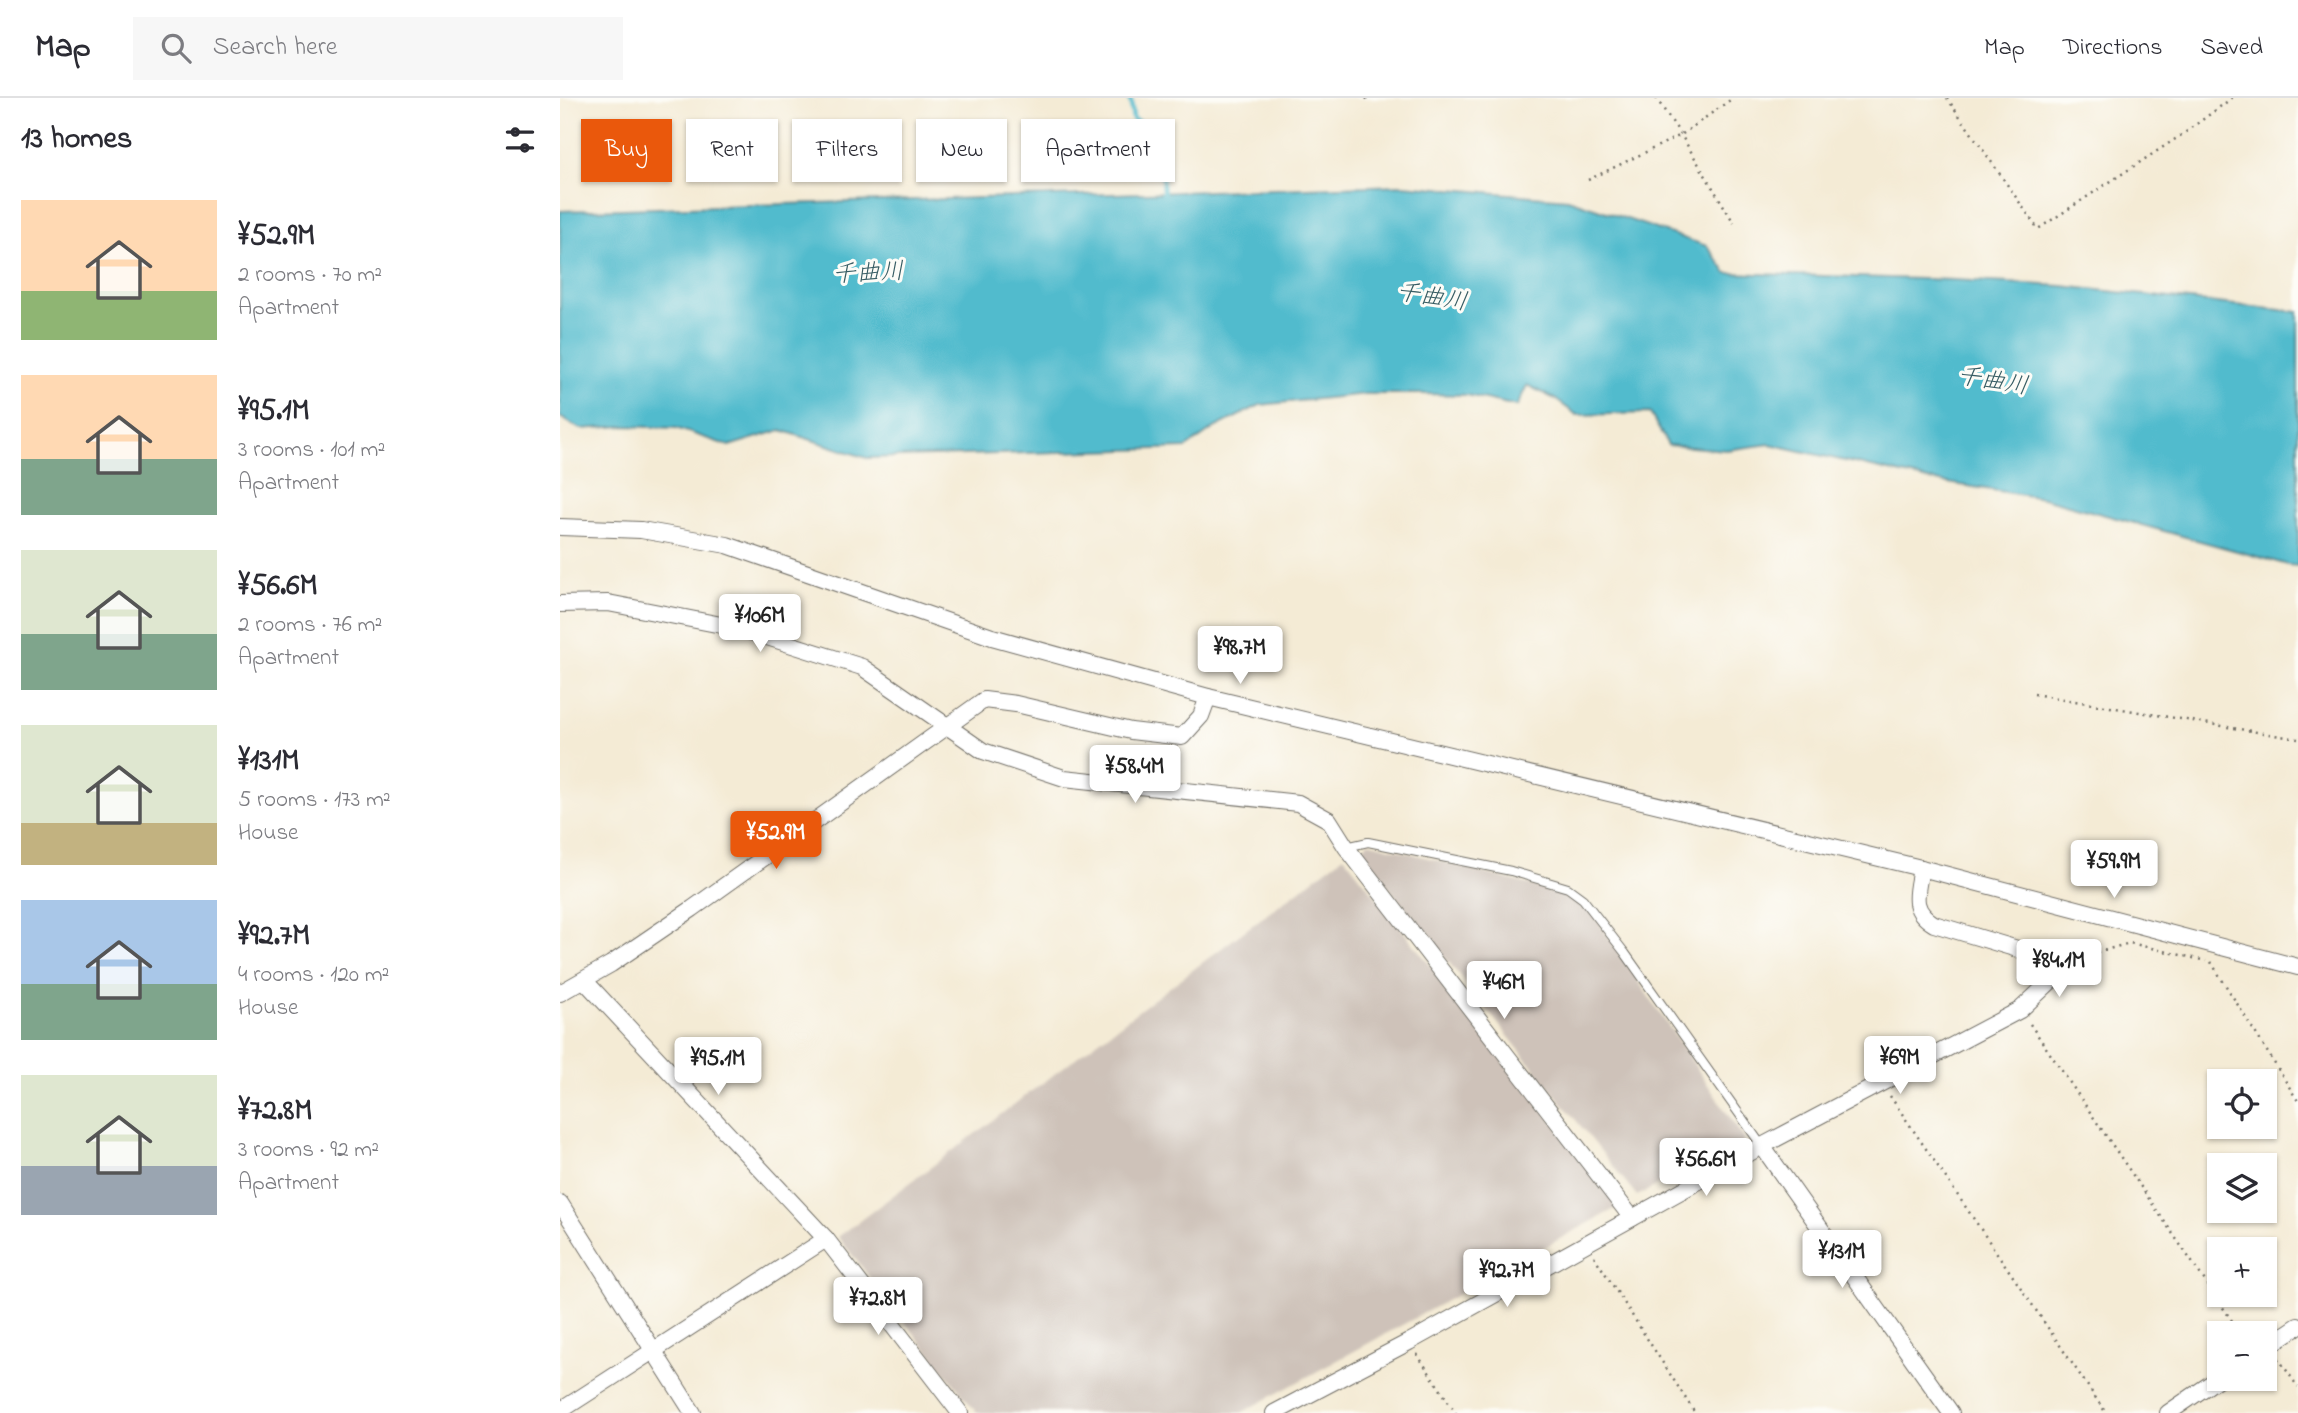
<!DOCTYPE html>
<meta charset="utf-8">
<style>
body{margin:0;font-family:"Indie Flower","Klee One",sans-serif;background:#f7f7f7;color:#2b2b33;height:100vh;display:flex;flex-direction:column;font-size:26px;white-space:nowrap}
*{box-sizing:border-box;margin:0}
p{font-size:23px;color:#7c7c81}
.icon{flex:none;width:38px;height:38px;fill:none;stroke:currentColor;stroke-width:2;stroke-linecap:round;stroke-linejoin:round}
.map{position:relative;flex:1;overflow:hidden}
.sheet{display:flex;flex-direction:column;background:#fff;width:560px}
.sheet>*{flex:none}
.banner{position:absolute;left:21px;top:21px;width:665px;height:63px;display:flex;gap:14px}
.controls{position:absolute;left:1647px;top:971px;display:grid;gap:14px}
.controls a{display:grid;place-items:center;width:70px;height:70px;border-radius:0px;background:#fff;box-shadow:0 2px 5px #0004;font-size:35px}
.price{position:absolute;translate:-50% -60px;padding:0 16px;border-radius:7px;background:#fff;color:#222;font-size:23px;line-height:46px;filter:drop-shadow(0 2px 4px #0008)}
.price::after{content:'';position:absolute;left:50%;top:42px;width:21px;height:16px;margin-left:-10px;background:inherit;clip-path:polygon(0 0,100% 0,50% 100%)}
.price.selected{background:#ea580c;color:#fff}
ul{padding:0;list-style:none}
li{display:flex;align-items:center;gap:21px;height:175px;padding:0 21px}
li span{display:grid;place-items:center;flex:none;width:196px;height:140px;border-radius:0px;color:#555}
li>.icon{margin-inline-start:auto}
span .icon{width:84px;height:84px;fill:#fffc;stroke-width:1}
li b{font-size:30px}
h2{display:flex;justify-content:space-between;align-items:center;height:84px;padding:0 21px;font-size:30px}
.pill{padding:0 24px;border-radius:0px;background:#fff;box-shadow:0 2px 5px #0004;font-size:24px;line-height:63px}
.pill.selected{background:#ea580c;color:#fff}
header{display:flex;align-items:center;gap:42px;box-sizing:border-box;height:98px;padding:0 35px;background:#fff;border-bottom:2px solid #e1e1e2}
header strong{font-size:33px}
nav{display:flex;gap:38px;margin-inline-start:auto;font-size:24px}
.search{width:490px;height:63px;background:#f7f7f7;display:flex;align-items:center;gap:18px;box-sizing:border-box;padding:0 24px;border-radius:0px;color:#7c7c81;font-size:26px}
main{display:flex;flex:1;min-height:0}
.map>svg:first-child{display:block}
.industrial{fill:#cec2b9}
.water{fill:#51bbcd;stroke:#3e737c;stroke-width:2}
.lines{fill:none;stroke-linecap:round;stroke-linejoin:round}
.stream{stroke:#51bbcd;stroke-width:5}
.lane-casing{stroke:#716e66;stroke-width:10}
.street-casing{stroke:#716e66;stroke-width:18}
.path{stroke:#716e66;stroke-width:2.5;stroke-dasharray:2 5;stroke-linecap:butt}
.lane{stroke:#fff;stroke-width:8}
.street{stroke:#fff;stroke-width:16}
.labels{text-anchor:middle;stroke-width:6;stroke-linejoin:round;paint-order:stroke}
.water-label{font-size:24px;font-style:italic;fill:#385d64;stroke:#fdfcf7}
</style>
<header>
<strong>Map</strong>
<div class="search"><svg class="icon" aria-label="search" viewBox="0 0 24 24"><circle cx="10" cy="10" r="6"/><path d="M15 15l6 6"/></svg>Search here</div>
<nav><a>Map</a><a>Directions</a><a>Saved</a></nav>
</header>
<main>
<section class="sheet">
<h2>13 homes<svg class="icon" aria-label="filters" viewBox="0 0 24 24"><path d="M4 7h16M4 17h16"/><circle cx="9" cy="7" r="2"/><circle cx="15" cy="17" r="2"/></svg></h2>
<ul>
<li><span style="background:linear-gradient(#ffd9b3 65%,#8fb573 0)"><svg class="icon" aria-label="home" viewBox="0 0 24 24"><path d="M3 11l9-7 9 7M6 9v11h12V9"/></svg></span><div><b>¥52.9M</b><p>2 rooms · 70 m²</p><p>Apartment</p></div></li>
<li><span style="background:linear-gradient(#ffd9b3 60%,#7fa58c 0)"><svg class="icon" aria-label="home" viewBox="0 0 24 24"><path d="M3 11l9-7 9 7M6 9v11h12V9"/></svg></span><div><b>¥95.1M</b><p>3 rooms · 101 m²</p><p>Apartment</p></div></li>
<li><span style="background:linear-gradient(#dfe7d0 60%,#7fa58c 0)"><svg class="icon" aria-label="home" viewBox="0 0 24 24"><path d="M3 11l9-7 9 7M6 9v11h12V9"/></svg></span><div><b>¥56.6M</b><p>2 rooms · 76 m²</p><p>Apartment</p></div></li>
<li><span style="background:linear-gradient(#dfe7d0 70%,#c2b280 0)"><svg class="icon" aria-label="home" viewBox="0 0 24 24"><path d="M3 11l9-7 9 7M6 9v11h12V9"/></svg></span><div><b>¥131M</b><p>5 rooms · 173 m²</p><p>House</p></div></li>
<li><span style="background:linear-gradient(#a9c7e8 60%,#7fa58c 0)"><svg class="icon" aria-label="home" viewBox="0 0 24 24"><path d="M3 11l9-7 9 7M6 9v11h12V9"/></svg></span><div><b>¥92.7M</b><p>4 rooms · 120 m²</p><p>House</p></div></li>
<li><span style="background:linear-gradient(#dfe7d0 65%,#9aa5b1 0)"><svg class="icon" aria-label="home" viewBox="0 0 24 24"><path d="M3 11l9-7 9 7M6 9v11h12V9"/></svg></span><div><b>¥72.8M</b><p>3 rooms · 92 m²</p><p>Apartment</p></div></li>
</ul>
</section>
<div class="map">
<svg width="1738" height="1315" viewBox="0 0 1738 1315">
<rect width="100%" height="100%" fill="#fdfcf7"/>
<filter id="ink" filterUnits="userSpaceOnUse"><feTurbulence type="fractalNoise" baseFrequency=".0143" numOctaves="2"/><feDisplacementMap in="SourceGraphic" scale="14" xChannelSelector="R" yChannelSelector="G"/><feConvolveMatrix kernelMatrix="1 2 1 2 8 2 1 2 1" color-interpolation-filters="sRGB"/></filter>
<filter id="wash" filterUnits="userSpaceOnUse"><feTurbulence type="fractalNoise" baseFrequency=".00686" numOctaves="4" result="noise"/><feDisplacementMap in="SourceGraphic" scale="28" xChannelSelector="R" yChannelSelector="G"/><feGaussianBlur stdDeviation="1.57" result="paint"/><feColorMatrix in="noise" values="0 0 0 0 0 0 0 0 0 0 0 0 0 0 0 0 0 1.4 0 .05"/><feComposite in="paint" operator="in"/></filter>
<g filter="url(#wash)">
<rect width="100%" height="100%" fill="#f4ebd5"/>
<!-- industrial -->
<g class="industrial">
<path d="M 808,744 L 1023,801 L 1185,1042 L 1077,1098 L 800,754 Z"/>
<path d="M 784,758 L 1060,1108 L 681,1315 L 417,1315 L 278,1139 Z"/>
</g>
<!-- water -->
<path class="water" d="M 843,87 L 1008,101 L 1147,148 L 1167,175 L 1395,182 L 1502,188 L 1738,214 L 1738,468 L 1728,467 L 1483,400 L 1369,382 L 1210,346 L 1166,352 L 1108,347 L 1090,315 L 1017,317 L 995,301 L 967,287 L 957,308 L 907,297 L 862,296 L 806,296 L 700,307 L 654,330 L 626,350 L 307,360 L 221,332 L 169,348 L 116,330 L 65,328 L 20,331 L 0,319 L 0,113 Z"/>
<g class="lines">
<!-- stream -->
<path class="stream" d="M 568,0 L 571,4 L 573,21 L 593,32 L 601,60 L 604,102"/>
</g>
</g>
<g filter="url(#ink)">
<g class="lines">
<!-- lane casing -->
<g class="lane-casing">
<path id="lane" d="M 786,749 L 808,744 L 951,773 L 1008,790 L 1023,801 L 1065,855 L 1202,1048"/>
</g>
<!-- street casing -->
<g class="street-casing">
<g id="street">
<path d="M 0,429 L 81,432 L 167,447 L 432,539 L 648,599 L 1361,770 L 1738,869"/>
<path d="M 0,506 L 48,505 L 182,531 L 302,569 L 423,653 L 504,680 L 738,705 L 769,722 L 786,749 L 1072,1120"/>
<path d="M 24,882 L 266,1141 L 400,1315"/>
<path d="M 0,895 L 51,866 L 132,811 L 424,602 L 456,606 L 571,633 L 622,639 L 641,618 L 648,599"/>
<path d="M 1202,1048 L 1391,1315"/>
<path d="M 0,1105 L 133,1315"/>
<path d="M 1704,1251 L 1738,1228"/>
<path d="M 0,1313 L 266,1141"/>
<path d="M 714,1315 L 849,1244 L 1202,1048 L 1460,912 L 1495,879 L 1501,864 L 1374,826 C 1349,811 1357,795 1361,770"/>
<path d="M 1608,1315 L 1659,1280"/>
</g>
</g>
<!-- path -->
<g class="path">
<path d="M 806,0 L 810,5"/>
<path d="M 1096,0 L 1121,37 L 1174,125"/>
<path d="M 1387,0 L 1478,131 L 1623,36 L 1672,0"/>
<path d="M 1028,82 L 1121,37 L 1173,0"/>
<path d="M 1474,596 L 1738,641"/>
<path d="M 1517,860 L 1570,845 L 1646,863"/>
<path d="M 1651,864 L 1738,1003"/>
<path d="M 1470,926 L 1681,1236"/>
<path d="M 1330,998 L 1546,1315"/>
<path d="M 1034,1158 L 1135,1315"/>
<path d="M 857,1256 L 896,1315"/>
<path d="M 1718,1260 L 1738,1289"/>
</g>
<!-- lane -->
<use href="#lane" class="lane"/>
<!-- street -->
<use href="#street" class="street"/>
</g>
</g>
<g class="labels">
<!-- water labels -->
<g class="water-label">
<text transform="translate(308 174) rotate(-3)" y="8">千曲川</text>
<text transform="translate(872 198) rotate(9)" y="8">千曲川</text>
<text transform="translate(1433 282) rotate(9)" y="8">千曲川</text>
</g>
</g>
</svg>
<div class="controls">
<a><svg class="icon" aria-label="locate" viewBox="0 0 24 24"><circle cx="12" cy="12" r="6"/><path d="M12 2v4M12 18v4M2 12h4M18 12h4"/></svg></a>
<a><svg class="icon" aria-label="layers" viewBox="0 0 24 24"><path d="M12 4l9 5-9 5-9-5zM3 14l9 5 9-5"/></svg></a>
<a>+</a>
<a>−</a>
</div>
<b class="price" style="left:200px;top:556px">¥106M</b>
<b class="price" style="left:680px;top:588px">¥98.7M</b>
<b class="price" style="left:575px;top:707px">¥58.4M</b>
<b class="price selected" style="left:216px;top:773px">¥52.9M</b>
<b class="price" style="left:1554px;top:802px">¥59.9M</b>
<b class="price" style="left:1499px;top:901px">¥84.1M</b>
<b class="price" style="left:944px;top:923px">¥46M</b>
<b class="price" style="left:1340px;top:998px">¥69M</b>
<b class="price" style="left:158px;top:999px">¥95.1M</b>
<b class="price" style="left:1146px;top:1100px">¥56.6M</b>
<b class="price" style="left:1282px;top:1192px">¥131M</b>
<b class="price" style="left:947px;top:1211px">¥92.7M</b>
<b class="price" style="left:318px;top:1239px">¥72.8M</b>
<div class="banner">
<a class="pill selected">Buy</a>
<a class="pill">Rent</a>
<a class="pill">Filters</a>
<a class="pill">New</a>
<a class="pill">Apartment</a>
</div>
</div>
</main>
